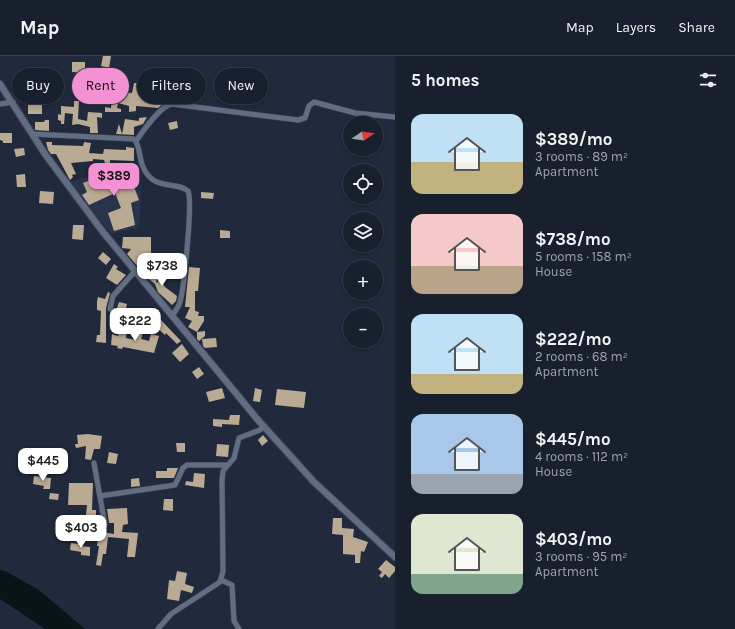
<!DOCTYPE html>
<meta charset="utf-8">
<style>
body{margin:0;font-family:Karla,sans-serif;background:#212835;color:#f1f3f6;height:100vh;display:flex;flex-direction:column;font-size:15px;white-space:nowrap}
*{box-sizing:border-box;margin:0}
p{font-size:13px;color:#9fa3aa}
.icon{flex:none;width:22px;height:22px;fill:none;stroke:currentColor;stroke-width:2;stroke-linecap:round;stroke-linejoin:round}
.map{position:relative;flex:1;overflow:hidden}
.side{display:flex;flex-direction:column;background:#18202d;width:340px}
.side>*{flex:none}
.hud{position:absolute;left:12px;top:12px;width:323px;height:36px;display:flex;gap:8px}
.needle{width:26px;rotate:77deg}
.tools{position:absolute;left:343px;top:60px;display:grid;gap:8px}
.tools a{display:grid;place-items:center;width:40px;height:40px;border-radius:50%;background:#18202d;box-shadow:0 2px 6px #0003,0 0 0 1px #363e49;font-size:20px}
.price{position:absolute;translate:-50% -34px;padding:0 9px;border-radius:8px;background:#fff;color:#222;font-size:13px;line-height:26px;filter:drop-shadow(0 1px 2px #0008)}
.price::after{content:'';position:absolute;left:50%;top:24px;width:12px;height:9px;margin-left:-6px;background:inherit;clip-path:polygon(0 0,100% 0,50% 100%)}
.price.selected{background:#f491d4;color:#111}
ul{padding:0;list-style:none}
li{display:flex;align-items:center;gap:12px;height:100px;padding:0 16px}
li span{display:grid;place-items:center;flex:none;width:112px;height:80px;border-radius:12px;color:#555}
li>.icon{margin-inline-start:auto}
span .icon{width:48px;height:48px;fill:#fffc;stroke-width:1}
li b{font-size:17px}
h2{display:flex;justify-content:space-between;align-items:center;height:48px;padding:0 16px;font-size:17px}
.tag{padding:0 14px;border-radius:18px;background:#18202d;box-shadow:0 2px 6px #0003,0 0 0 1px #363e49;font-size:14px;line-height:36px}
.tag.selected{background:#f491d4;color:#111}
header{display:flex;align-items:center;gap:24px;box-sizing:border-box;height:56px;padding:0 20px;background:#18202d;border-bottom:1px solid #363e49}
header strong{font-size:19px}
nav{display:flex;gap:22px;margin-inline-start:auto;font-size:14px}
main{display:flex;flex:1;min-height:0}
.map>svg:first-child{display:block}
.built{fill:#27344b}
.water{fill:#061616}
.building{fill:#baa993}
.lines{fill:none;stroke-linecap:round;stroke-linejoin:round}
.minor-casing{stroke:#3f4858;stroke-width:6}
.tertiary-casing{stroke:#3f4858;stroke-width:8}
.minor{stroke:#616d82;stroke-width:5}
.tertiary{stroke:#616d82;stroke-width:6}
</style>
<header>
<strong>Map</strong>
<nav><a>Map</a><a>Layers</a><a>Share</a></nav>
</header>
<main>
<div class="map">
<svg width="395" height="573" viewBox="0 0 395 573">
<rect width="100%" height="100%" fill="#202a3c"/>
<!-- built -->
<path class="built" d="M 138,109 L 142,118 L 139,171 L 111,178 L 70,126 L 120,110 Z"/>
<!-- water -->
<path class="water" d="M 0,514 L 5,515 L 39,534 L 85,573 L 45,573 L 0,543 Z"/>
<!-- building -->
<g class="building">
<path d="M 103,0 L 111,0 L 109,12 L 101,10 Z"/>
<path d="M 72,6 L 85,6 L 85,17 L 72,16 Z"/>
<path d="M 118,17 L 123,18 L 121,29 L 116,28 Z"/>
<path d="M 76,27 L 83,29 L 80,39 L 74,37 Z"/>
<path d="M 134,27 L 138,27 L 138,39 L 153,39 L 153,45 L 163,45 L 163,48 L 158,52 L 136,50 L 136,55 L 129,56 L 129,50 L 118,47 L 117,52 L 121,53 L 121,56 L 105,56 L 105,51 L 111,52 L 112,43 L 104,42 L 105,34 L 132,37 Z"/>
<path d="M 74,45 L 79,45 L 78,63 L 87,65 L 88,56 L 102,57 L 102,62 L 97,61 L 98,77 L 90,77 L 90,71 L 78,68 L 72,69 L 73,58 L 65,57 L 64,68 L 61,68 L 61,65 L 58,64 L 58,58 L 61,59 L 61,50 L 74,51 Z"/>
<rect x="28" y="49" width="14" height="9"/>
<path d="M 147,61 L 143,68 L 134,71 L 134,79 L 116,78 L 119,68 L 122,78 L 125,63 L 139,65 L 139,62 Z"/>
<path d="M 45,64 L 49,64 L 49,75 L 35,74 L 35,66 L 44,66 Z"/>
<path d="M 177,65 L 178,72 L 170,74 L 168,67 Z"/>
<path d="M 0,77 L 12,77 L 12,87 L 3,87 L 3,85 L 0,84 Z"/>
<path d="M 46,86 L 52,86 L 52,89 L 83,90 L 84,86 L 91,87 L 89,97 L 103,98 L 104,93 L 126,94 L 126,91 L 134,92 L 134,105 L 110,104 L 110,108 L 105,107 L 104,104 L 93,103 L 93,105 L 71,107 L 76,118 L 72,119 L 73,121 L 70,124 L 56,98 L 51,98 L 48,94 Z"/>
<path d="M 24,92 L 25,99 L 16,101 L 14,93 Z"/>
<path d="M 116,113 L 121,124 L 130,120 L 139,144 L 131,147 L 135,169 L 114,175 L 108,157 L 121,152 L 115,137 L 89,149 L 82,139 L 87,136 L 83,127 Z"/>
<path d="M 25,118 L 26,131 L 17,131 L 16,119 Z"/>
<path d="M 40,135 L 54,136 L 53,148 L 39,147 Z"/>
<path d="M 201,136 L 214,137 L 213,143 L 201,142 Z"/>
<path d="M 73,169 L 84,169 L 83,184 L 72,183 Z"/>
<path d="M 220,174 L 230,175 L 230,182 L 220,182 Z"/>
<path d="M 123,181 L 151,181 L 151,199 L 140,198 L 148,204 L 140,213 L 127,198 L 131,193 L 122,192 Z"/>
<path d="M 103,196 L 111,203 L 106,209 L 98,202 Z"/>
<path d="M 114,208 L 118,211 L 116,213 L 126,219 L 117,229 L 106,222 Z"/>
<path d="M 156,209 L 160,210 L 156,227 L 161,224 L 165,231 L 177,240 L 176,245 L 172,249 L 158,236 L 155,228 L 145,220 L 150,215 L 154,218 Z"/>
<path d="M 189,211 L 200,212 L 198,235 L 195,235 L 195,255 L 199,256 L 198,260 L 204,260 L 204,265 L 197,276 L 188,271 L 192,265 L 185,262 L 190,251 L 185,251 Z"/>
<path d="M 108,236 L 110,237 L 106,252 L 106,287 L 96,286 L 97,279 L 100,279 L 101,255 L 97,254 L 97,245 L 98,241 L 105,243 Z"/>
<path d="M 119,246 L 127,248 L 125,256 L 117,252 Z"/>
<path d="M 114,263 L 122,264 L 121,272 L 113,270 Z"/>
<path d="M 160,263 L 181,285 L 177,288 L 166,277 L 165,279 L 157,272 L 155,269 Z"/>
<path d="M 139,272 L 144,273 L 141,283 L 149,285 L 151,278 L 159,280 L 154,297 L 123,291 L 122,293 L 117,292 L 118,290 L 111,289 L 112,278 L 118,280 L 120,273 L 127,274 L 126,282 L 136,284 Z"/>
<path d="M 205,275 L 205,280 L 199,285 L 197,283 L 197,276 Z"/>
<path d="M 216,282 L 217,291 L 205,292 L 203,290 L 202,283 Z"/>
<path d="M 182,288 L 189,298 L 180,306 L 172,297 Z"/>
<path d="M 199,311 L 204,318 L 197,323 L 192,316 Z"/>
<path d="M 222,332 L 225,342 L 209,346 L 206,336 Z"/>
<path d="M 255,332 L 262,334 L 260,346 L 253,345 Z"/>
<path d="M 277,333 L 306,336 L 304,352 L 275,349 Z"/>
<path d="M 230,359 L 240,359 L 239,369 L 222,368 L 222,371 L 213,370 L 213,363 L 229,364 Z"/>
<path d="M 88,378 L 102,380 L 100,393 L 94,393 L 91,404 L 85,403 L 86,390 L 76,392 L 75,388 L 78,388 L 77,379 Z"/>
<path d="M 263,379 L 268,385 L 262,390 L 258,384 Z"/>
<path d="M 176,387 L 185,387 L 185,396 L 177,396 Z"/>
<path d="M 217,388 L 229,389 L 228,401 L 216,400 Z"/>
<path d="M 109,396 L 118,398 L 116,408 L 107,407 Z"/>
<path d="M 167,412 L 178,412 L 174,422 L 156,422 L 156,415 L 167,415 Z"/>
<path d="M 194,417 L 205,418 L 204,432 L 185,429 L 186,425 L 193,426 Z"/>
<path d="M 34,420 L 51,422 L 50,433 L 43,433 L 44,430 L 33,428 Z"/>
<path d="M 139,422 L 140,430 L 131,431 L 131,423 Z"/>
<path d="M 69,427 L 93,427 L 92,454 L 96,454 L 96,464 L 92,464 L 91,474 L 114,478 L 114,467 L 109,467 L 107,453 L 127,452 L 128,468 L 123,469 L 122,476 L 138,477 L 135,501 L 127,501 L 129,483 L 108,481 L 106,498 L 103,498 L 101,510 L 96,509 L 99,490 L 97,490 L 98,481 L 97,479 L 79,478 L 80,467 L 85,468 L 87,449 L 68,449 Z"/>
<path d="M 50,437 L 59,438 L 58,444 L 49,443 Z"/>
<path d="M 164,443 L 173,443 L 173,455 L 163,454 Z"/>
<path d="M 333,462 L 342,462 L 342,472 L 354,473 L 353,481 L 368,486 L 364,496 L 361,495 L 360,507 L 355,507 L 355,499 L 343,498 L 343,479 L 332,478 Z"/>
<path d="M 71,487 L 79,488 L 79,490 L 90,491 L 90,500 L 81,499 L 81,496 L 70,494 Z"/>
<path d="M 386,504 L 395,511 L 395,515 L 389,522 L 385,518 L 382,522 L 379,520 L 382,516 L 378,513 Z"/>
<path d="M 177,515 L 187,517 L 185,528 L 194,531 L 192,537 L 181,534 L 179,545 L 167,543 L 169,524 L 175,525 Z"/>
</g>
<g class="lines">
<!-- minor casing -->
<g class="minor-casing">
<g id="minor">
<path d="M 0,48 L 13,46"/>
<path d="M 33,78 L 134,83 C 143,93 136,110 152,123 C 163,132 180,127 188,135 C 193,145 184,232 180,246 C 179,251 175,255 172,260"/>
<path d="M 136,85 C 143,75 160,50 172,48 L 298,64 L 305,62 L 309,50 L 314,46 L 355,57 L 395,61"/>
<path d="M 136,214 L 113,240 L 110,253 L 118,258 L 153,272"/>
<path d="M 94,407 L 105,469"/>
<path d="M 100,440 L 175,429 L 183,412 L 187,409 L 227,409"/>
<path d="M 221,524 L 232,529 L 234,565 L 239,573"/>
<path d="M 158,573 L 171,558 L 220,526 L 223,515 L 222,424 L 223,415 L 234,402 L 239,382 L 260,374 L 263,370"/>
</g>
</g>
<!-- tertiary casing -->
<g class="tertiary-casing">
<path id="tertiary" d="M 0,28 L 45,98 L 103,176 L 258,364 L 314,426 L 395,501"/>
</g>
<!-- minor -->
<use href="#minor" class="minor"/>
<!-- tertiary -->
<use href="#tertiary" class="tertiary"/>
</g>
</svg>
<div class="tools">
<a><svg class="needle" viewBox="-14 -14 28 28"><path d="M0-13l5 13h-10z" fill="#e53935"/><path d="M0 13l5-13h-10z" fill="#9fa3aa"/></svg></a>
<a><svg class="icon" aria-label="locate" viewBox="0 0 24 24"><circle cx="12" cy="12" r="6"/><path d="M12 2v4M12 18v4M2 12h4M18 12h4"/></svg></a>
<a><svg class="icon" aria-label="layers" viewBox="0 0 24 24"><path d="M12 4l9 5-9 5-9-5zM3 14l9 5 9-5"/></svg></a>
<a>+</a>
<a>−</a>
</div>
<b class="price selected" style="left:114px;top:141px">$389</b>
<b class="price" style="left:162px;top:231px">$738</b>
<b class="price" style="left:135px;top:286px">$222</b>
<b class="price" style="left:43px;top:426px">$445</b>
<b class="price" style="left:81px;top:493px">$403</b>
<div class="hud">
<a class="tag">Buy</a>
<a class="tag selected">Rent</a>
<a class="tag">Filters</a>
<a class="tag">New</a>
</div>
</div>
<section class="side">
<h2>5 homes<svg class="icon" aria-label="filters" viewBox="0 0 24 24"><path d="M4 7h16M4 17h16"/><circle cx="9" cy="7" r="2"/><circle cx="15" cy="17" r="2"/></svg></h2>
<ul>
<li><span style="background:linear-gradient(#bfe0f5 60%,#c2b280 0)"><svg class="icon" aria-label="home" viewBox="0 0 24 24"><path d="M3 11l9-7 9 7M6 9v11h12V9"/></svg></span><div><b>$389/mo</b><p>3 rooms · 89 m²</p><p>Apartment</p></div></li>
<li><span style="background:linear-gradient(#f6c9c9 65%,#b9a48a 0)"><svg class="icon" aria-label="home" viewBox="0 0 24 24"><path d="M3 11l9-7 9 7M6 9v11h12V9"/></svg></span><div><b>$738/mo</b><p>5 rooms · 158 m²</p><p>House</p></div></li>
<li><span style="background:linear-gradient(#bfe0f5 75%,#c2b280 0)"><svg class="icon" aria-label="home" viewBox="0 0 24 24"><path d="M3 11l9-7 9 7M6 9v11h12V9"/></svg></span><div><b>$222/mo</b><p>2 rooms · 68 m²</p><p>Apartment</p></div></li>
<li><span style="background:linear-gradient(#a9c7e8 75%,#9aa5b1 0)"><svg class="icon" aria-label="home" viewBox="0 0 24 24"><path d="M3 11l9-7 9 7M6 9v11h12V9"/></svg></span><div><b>$445/mo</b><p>4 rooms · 112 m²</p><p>House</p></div></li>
<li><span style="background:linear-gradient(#dfe7d0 75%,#7fa58c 0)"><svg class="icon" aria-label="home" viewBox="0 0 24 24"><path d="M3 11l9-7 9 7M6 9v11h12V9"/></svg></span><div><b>$403/mo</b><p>3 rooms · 95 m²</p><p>Apartment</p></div></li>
</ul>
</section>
</main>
